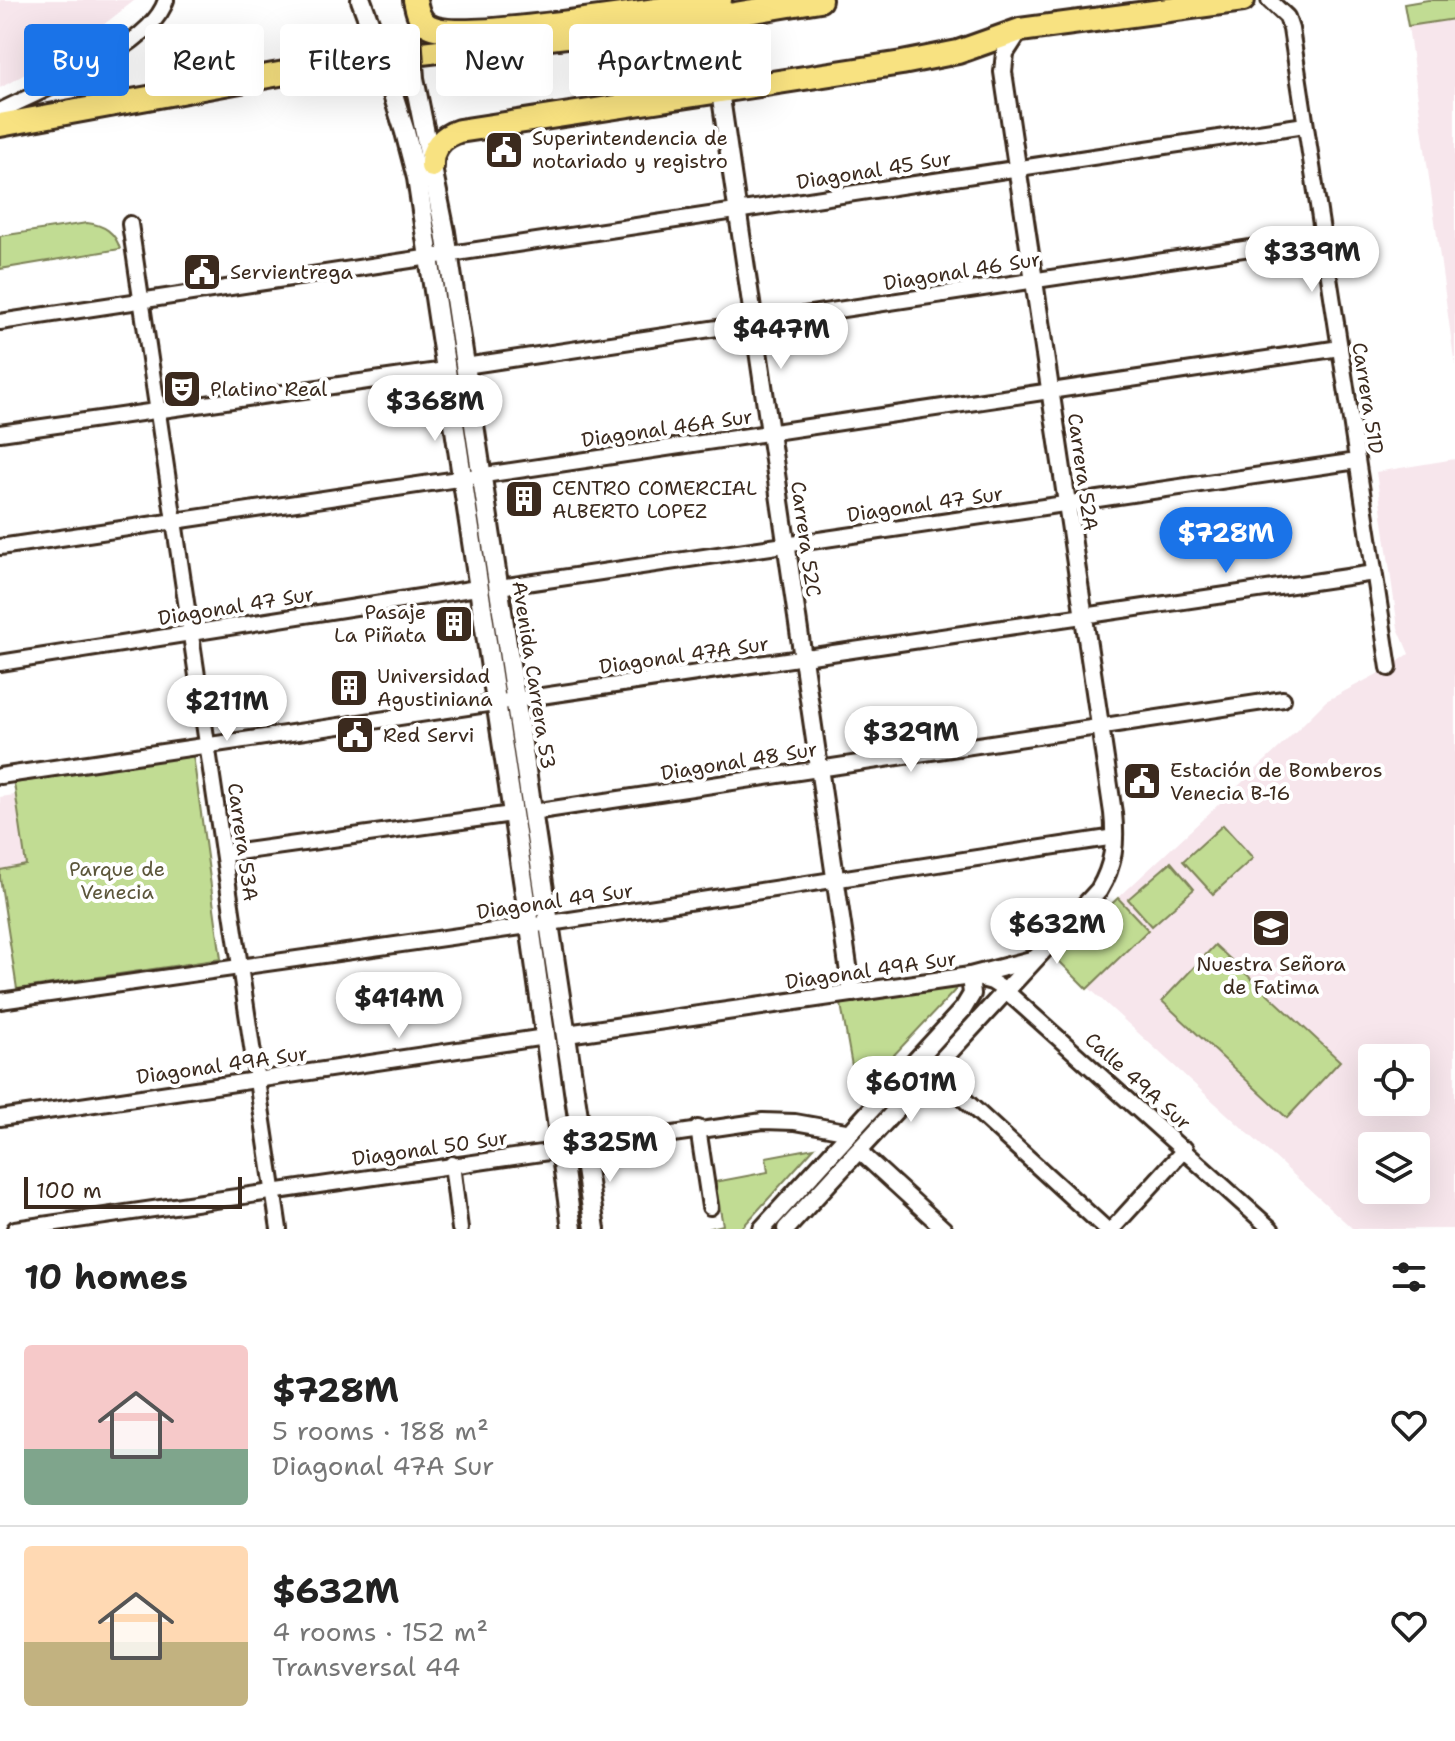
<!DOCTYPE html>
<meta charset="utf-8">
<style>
body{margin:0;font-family:"Shantell Sans",sans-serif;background:#f6f6f6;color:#222;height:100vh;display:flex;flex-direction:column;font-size:30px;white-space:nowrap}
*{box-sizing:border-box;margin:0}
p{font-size:26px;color:#767676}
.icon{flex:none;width:44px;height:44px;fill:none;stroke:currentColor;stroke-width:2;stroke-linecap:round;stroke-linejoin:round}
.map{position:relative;height:1229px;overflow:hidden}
.side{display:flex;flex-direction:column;background:#fff;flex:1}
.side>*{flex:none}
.guide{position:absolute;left:24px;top:24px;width:800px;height:72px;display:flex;gap:16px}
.buttons{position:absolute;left:1358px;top:1044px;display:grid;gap:16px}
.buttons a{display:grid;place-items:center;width:72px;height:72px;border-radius:8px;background:#fff;box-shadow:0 8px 32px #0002;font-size:40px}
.scale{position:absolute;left:24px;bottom:20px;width:218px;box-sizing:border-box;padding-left:8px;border:4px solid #3b2a1e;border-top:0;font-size:22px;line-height:28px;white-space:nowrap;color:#3b2a1e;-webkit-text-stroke:6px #fff;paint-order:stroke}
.price{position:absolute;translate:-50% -68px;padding:0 18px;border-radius:28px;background:#fff;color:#222;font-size:26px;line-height:52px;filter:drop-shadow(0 2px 4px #0008)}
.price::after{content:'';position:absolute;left:50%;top:48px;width:24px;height:18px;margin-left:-12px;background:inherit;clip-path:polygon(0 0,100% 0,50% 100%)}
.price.active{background:#1a73e8;color:#fff}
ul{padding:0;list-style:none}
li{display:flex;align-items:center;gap:24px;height:200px;padding:0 24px}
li+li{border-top:2px solid #e0e0e0}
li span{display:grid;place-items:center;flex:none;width:224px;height:160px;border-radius:8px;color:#555}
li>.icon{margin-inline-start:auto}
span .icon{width:96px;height:96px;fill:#fffc;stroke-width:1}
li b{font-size:34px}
h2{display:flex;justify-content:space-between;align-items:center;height:96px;padding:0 24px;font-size:34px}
.chip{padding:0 28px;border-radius:8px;background:#fff;box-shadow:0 8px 32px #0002;font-size:28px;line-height:72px}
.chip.active{background:#1a73e8;color:#fff}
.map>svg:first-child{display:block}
.built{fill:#f7e6ec;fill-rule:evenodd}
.green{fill:#c1dc93;stroke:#7e8358;stroke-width:2}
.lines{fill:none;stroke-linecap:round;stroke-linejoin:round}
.minor-casing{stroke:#3b2a1e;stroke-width:20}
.tertiary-casing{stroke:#3b2a1e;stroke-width:22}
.secondary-casing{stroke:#3b2a1e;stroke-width:24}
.trunk-casing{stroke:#3b2a1e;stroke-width:28}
.minor{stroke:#fff;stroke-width:14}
.tertiary{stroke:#fff;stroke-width:16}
.secondary{stroke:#fff;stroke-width:18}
.trunk{stroke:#f8e281;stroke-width:22}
.secondary-bridge-casing{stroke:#3b2a1e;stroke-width:24;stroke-linecap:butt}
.secondary-bridge{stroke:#fff;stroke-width:18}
.labels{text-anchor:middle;stroke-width:8;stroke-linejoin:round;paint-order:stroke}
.poi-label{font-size:20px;fill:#3b2a1e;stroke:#fff;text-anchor:start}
.street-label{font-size:20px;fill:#3b2a1e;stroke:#fff}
.park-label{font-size:20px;fill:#5c563b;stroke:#fff}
</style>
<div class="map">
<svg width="1455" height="1229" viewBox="0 0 1455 1229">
<rect width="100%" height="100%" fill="#fff"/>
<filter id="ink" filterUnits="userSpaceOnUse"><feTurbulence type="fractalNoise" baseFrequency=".0125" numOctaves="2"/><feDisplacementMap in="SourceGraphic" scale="16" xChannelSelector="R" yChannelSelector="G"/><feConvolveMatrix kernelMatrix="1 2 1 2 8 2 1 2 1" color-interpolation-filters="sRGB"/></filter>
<g filter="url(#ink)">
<!-- built -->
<g class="built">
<path d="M 0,0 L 135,0 L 79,44 L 0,88 Z"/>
<path d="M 1455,19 L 1455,366 L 1408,26 Z"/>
<path d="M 1455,459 L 1455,1229 L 1353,1229 L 1055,957 L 1280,747 L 1326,701 L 1389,668 L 1409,654 L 1398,628 L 1376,472 ZM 1372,1058 L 1416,1058 L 1416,1102 L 1372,1102 ZM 1372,1146 L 1416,1146 L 1416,1190 L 1372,1190 Z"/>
<path d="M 15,795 L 26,865 L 0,870 L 0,797 Z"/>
</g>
<!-- green -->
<g class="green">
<path d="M 1428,0 L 1455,0 L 1455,19 L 1408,26 L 1404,4 Z"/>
<path d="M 87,223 C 104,225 115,232 120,249 L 0,269 L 0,236 Z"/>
<path d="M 193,755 L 221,959 L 17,989 L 0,878 L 0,870 L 26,865 L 14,783 Z"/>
<path d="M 1223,825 L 1253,858 L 1213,894 L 1183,861 Z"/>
<path d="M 1171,862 L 1194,889 L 1152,926 L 1128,899 Z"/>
<path d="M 1118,898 L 1148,930 L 1087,989 L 1055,957 Z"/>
<path d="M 1215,945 L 1340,1061 L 1287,1118 L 1162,1001 Z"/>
<path d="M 960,985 L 857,1094 L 841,1004 Z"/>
<path d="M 814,1148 L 741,1229 L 707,1229 L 723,1225 L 715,1182 L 768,1172 L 766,1157 Z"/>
</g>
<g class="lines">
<!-- minor casing -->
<g class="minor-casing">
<g id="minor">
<path d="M 1269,0 L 1287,17 L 1291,29 L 1389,668"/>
<path d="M 0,111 C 44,89 152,47 166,0"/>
<path d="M 130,224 L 279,1229"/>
<path d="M 0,322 L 1305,125"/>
<path d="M 465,366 L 1323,237"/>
<path d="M 0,433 L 445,370"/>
<path d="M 0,547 L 1340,348"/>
<path d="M 499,587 L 1357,461"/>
<path d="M 0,663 L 477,588"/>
<path d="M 0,776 L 1374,573"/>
<path d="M 533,812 L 1283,699"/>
<path d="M 224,854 L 512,814"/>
<path d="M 970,976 L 992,982 L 1006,991 L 1271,1229"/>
<path d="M 0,1001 L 550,923 L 1115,837"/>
<path d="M 933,1071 L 1106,1229"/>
<path d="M 0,1118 L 545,1037"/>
<path d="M 698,1128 L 710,1207"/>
<path d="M 859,1151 L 944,1229"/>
<path d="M 452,1164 L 460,1229"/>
<path d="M 15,1229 L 763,1121 L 795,1122 L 851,1132"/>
<path d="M 1112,1229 L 1185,1149"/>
</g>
</g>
<!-- tertiary casing -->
<g class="tertiary-casing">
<g id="tertiary">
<path d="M 720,91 L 852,993"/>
<path d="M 567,1034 L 970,976 L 1035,959"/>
<path d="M 762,1229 L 963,1009 L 972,994 L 970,976"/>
<path d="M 786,1229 L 1099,890 C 1114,865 1116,842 1113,813 L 1003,72 L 1005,53 L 1020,30"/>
</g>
</g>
<!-- secondary casing -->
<g class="secondary-casing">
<g id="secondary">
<path d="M 361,0 L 376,41"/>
<path d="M 424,128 L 445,232 L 595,1229"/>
<path d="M 405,132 L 417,178 L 530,926 L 572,1229"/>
</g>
</g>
<!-- trunk casing -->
<g class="trunk-casing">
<g id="trunk">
<path d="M 415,0 C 417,10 419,21 429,26 C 458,43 675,7 720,0"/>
<path d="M 0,125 L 345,62 L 687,22 L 820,0"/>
<path d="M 432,166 C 431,148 443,136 459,131 L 902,63 L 958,52 L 1020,30 L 1243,0"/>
</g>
</g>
<!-- minor -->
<use href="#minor" class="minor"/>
<!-- tertiary -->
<use href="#tertiary" class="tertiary"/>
<!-- secondary -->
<use href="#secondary" class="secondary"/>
<!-- trunk -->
<use href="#trunk" class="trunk"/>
<!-- secondary-bridge casing -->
<g class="secondary-bridge-casing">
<g id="secondary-bridge">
<path d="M 411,35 L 414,78 L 424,128"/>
<path d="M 376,41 L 405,132"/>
</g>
</g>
<!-- secondary-bridge -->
<use href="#secondary-bridge" class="secondary-bridge"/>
</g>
</g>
<!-- icons -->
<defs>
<g id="civic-square" transform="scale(2)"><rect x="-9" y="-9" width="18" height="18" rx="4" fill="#3b2a1e" stroke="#fff"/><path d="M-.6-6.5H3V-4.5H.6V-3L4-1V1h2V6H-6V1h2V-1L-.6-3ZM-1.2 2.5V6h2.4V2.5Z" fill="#fff"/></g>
<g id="theatre-square" transform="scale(2)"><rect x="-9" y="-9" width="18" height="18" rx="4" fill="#3b2a1e" stroke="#fff"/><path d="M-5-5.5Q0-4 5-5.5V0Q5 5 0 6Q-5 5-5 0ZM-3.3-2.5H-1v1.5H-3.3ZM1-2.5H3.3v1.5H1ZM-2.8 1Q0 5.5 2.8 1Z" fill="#fff"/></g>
<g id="building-square" transform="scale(2)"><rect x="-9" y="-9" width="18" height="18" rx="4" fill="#3b2a1e" stroke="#fff"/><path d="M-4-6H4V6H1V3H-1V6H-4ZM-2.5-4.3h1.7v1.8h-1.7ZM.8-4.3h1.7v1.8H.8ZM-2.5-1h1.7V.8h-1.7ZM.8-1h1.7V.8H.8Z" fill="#fff"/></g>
<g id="school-square" transform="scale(2)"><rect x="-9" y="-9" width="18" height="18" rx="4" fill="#3b2a1e" stroke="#fff"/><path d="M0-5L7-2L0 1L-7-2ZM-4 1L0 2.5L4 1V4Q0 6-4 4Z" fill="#fff"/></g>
</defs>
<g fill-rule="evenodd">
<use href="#civic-square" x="504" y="150"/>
<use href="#civic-square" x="202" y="272"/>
<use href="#theatre-square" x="182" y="389"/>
<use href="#building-square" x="524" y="499"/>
<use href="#building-square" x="454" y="624"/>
<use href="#building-square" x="349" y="688"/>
<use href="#civic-square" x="355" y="735"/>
<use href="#civic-square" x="1142" y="781"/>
<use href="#school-square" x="1271" y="928"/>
</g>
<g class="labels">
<!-- poi labels -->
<g class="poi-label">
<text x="532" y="145">Superintendencia de<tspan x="532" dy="23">notariado y registro</tspan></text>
<text x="230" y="279">Servientrega</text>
<text x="210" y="396">Platino Real</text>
<text x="552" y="495">CENTRO COMERCIAL<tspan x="552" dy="23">ALBERTO LOPEZ</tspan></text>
<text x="426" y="619" text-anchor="end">Pasaje<tspan x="426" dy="23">La Piñata</tspan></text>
<text x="377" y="683">Universidad<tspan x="377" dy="23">Agustiniana</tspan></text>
<text x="383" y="742">Red Servi</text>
<text x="1170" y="777">Estación de Bomberos<tspan x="1170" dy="23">Venecia B-16</tspan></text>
<text x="1271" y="971" text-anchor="middle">Nuestra Señora<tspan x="1271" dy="23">de Fatima</tspan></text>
</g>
<!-- street labels -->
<g class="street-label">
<text transform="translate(874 170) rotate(-9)" y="7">Diagonal 45 Sur</text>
<text transform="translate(962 271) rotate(-9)" y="7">Diagonal 46 Sur</text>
<text transform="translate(1368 398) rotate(81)" y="7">Carrera 51D</text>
<text transform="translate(667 428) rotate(-8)" y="7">Diagonal 46A Sur</text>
<text transform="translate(1083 472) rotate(82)" y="7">Carrera 52A</text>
<text transform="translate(925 504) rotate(-8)" y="7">Diagonal 47 Sur</text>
<text transform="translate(806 539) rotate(82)" y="7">Carrera 52C</text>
<text transform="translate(236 606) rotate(-9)" y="7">Diagonal 47 Sur</text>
<text transform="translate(684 655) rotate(-8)" y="7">Diagonal 47A Sur</text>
<text transform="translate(534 675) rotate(81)" y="7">Avenida Carrera 53</text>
<text transform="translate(739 761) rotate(-9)" y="7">Diagonal 48 Sur</text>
<text transform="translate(243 842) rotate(82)" y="7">Carrera 53A</text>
<text transform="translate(555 901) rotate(-8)" y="7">Diagonal 49 Sur</text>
<text transform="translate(871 970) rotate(-8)" y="7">Diagonal 49A Sur</text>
<text transform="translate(222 1065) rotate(-8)" y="7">Diagonal 49A Sur</text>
<text transform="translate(1138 1081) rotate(42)" y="7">Calle 49A Sur</text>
<text transform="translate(430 1148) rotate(-8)" y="7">Diagonal 50 Sur</text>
</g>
<!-- park labels -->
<g class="park-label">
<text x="117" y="876">Parque de<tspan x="117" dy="23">Venecia</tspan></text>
</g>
</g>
</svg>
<div class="buttons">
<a><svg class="icon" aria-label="locate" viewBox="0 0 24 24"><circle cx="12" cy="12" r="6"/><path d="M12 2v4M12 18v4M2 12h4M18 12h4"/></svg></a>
<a><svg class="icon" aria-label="layers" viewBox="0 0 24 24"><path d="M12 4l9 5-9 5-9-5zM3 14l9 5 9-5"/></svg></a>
</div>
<div class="scale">100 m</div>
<b class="price" style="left:1312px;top:294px">$339M</b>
<b class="price" style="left:781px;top:371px">$447M</b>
<b class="price" style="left:435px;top:443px">$368M</b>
<b class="price active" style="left:1226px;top:575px">$728M</b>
<b class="price" style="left:227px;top:743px">$211M</b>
<b class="price" style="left:911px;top:774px">$329M</b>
<b class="price" style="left:1057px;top:966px">$632M</b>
<b class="price" style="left:399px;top:1040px">$414M</b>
<b class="price" style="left:911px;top:1124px">$601M</b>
<b class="price" style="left:610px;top:1184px">$325M</b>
<div class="guide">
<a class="chip active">Buy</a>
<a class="chip">Rent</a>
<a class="chip">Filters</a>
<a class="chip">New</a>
<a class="chip">Apartment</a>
</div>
</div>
<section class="side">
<h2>10 homes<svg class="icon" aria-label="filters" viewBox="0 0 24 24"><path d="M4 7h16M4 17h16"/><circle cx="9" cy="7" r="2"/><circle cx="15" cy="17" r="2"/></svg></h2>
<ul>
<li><span style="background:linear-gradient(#f6c9c9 65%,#7fa58c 0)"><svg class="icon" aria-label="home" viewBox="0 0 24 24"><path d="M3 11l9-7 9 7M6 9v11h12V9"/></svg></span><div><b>$728M</b><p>5 rooms · 188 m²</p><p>Diagonal 47A Sur</p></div><svg class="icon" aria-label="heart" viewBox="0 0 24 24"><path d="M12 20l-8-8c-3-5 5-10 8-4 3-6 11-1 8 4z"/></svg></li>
<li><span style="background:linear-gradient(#ffd9b3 60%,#c2b280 0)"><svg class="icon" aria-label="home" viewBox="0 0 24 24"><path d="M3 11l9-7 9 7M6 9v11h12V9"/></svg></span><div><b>$632M</b><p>4 rooms · 152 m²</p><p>Transversal 44</p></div><svg class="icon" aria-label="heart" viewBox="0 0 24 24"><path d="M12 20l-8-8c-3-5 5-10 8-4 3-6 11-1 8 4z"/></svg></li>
</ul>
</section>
